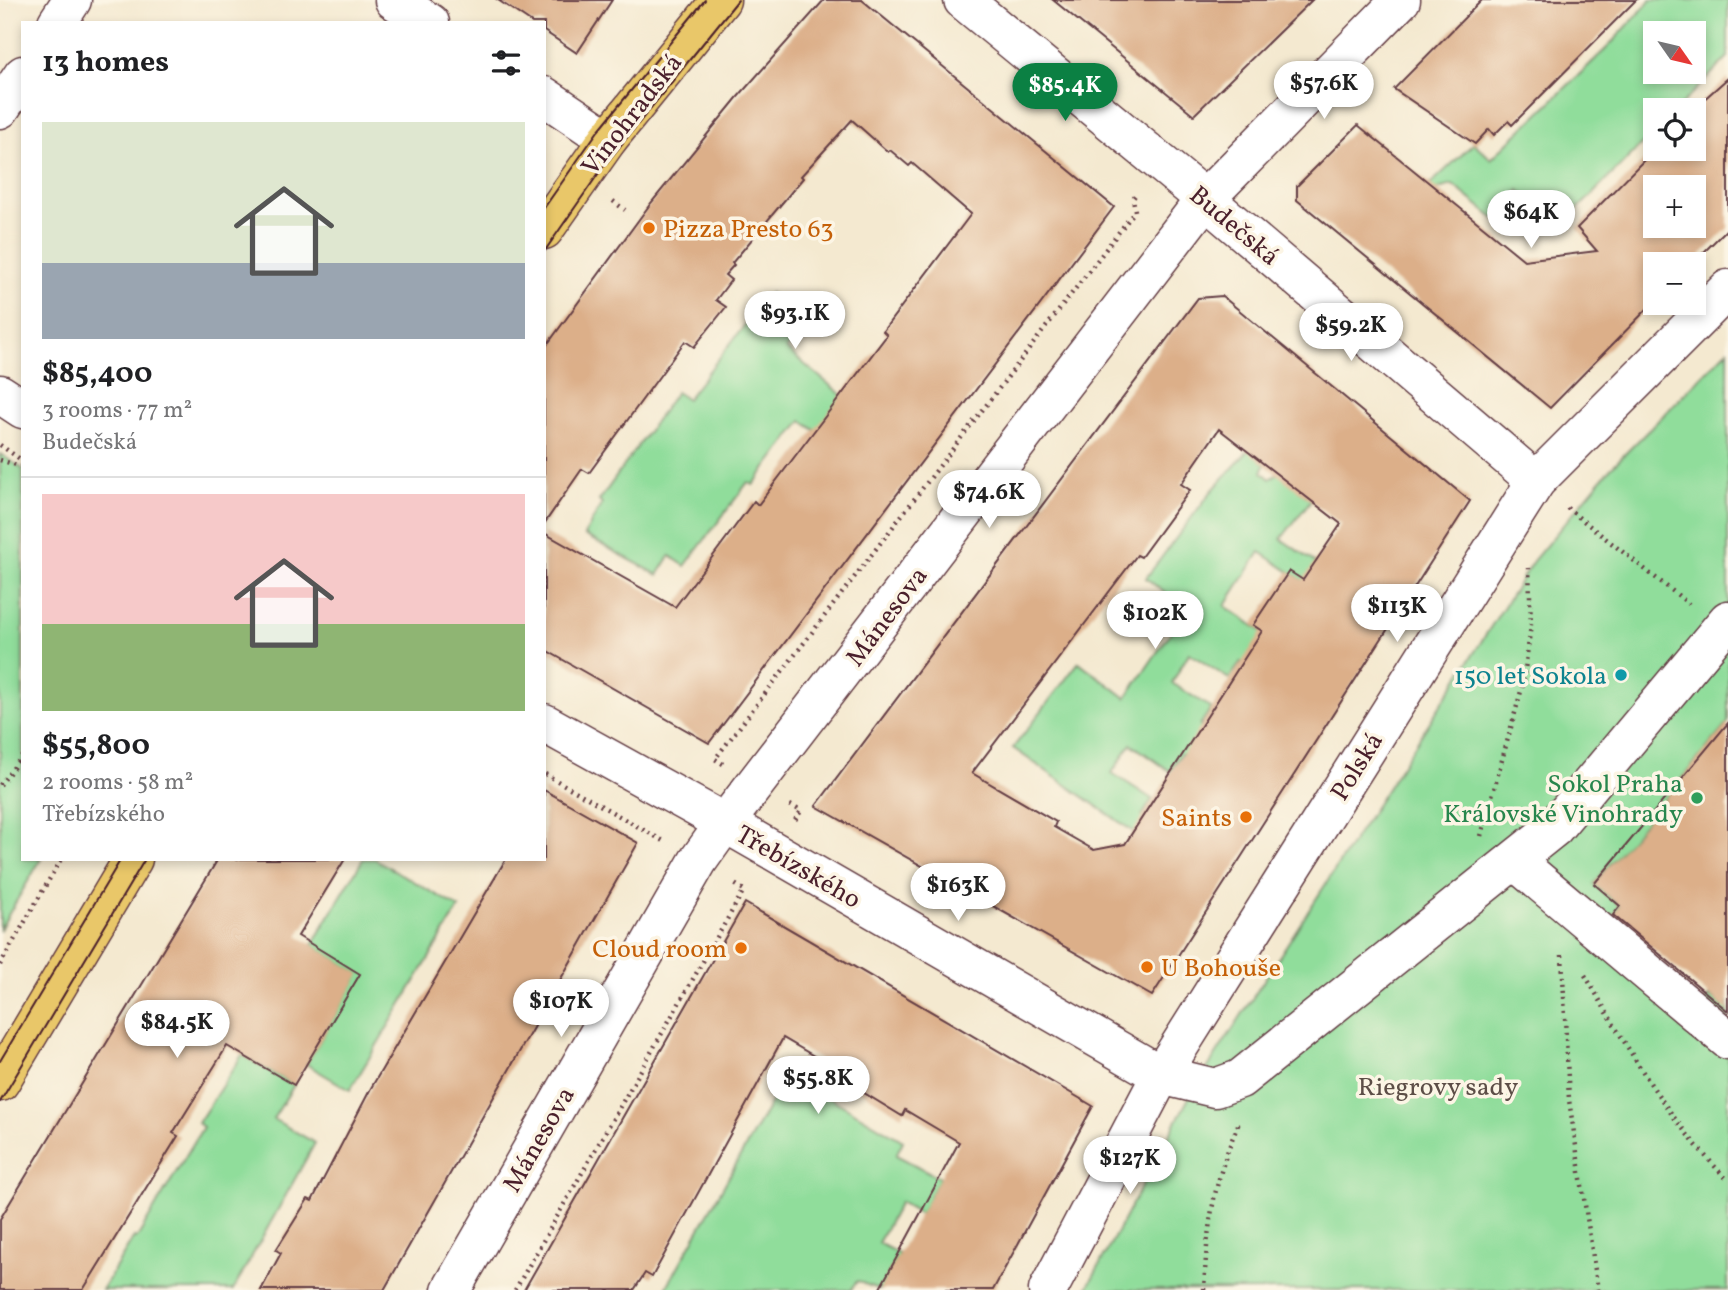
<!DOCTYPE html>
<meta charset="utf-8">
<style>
body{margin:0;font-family:Vollkorn,serif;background:#f2f2f2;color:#202124;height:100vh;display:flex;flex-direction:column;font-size:26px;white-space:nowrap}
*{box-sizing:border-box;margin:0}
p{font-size:23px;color:#757577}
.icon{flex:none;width:38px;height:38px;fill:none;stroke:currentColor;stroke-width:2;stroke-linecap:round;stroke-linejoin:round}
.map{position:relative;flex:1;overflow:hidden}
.details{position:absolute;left:21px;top:21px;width:525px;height:840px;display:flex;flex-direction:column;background:#fff;border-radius:0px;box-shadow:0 4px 10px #0003}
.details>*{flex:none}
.needle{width:46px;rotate:124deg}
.fabs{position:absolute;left:1643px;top:21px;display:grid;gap:14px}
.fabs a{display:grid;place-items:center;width:63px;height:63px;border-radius:0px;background:#fff;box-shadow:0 4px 10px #0003;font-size:35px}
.price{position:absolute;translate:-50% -60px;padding:0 16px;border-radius:24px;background:#fff;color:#222;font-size:23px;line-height:46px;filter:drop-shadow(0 2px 4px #0008)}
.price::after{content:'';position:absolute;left:50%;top:42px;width:21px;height:16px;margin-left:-10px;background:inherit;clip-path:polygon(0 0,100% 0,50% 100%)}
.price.on{background:#0b8043;color:#fff}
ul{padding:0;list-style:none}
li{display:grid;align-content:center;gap:14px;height:371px;padding:0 21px}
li+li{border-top:2px solid #e0e0e0}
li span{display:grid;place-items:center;height:217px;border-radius:0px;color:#555}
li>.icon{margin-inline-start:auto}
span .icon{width:126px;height:126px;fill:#fffc;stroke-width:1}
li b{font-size:30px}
h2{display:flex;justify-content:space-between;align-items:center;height:84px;padding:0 21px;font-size:30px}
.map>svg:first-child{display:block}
.green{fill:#90dd9b;stroke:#6d7e63;stroke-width:2;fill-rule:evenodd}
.building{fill:#dcaf89;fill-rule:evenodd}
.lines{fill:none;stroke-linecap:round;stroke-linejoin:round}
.minor-casing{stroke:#643d44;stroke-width:41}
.major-casing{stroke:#643d44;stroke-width:41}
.path{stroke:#643d44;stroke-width:4.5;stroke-dasharray:2 5;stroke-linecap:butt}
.minor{stroke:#fff;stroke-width:38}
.major{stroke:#e9c769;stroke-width:38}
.tram{stroke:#4a1f2b;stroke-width:2}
.food-dot{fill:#e8710a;stroke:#fcf5e5;stroke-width:2.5}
.culture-dot{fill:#0f9aa8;stroke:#fcf5e5;stroke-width:2.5}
.leisure-dot{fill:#2e9e5b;stroke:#fcf5e5;stroke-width:2.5}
.labels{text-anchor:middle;stroke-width:7;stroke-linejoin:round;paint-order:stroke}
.street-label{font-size:26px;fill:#4a1f2b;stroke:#fcf5e5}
.food-label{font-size:26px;fill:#c56008;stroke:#fcf5e5;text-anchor:start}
.culture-label{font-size:26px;fill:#0d838f;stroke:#fcf5e5;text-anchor:end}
.leisure-label{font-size:26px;fill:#27864d;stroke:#fcf5e5;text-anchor:end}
.park-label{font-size:26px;fill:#5c4e47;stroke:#fcf5e5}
</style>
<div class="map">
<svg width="1728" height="1290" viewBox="0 0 1728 1290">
<rect width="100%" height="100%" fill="#fcf5e5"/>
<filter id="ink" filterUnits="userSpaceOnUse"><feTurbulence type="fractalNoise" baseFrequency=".0143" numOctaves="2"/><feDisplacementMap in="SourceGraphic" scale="14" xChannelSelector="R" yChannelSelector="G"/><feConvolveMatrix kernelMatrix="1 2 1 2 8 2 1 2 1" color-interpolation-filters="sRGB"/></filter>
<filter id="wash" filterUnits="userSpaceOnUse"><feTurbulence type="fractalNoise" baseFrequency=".00686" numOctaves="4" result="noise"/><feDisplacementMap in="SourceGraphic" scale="28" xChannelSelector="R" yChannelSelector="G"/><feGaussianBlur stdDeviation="1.57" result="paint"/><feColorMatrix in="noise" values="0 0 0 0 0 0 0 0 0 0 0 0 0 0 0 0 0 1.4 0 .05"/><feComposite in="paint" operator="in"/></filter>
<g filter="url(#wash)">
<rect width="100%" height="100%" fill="#f4e9d0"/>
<!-- green -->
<g class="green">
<path d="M 1651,0 L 1728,0 L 1728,57 L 1676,110 L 1656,110 L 1655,131 L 1559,228 L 1519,190 L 1495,219 L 1453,185 L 1421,193 L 1474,143 L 1491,159 L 1607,48 ZM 1656,33 L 1694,33 L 1694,72 L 1656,72 Z"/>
<path d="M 770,293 L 807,321 L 786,349 L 842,395 L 821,434 L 802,421 L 753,485 L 748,482 L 685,566 L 670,556 L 658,575 L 584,535 L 602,504 L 599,501 L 676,392 L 687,399 Z"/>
<path d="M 1728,350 L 1728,723 L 1594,884 L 1620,906 L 1613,916 L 1626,928 L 1620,934 L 1702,1004 L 1709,996 L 1724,1007 L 1728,1003 L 1728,1290 L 1086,1290 L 1191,1094 L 1533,561 L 1609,470 Z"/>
<path d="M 1249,450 L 1265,464 L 1262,472 L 1270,479 L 1278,473 L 1311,500 L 1281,539 L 1317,564 L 1305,582 L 1260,552 L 1225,606 L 1270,637 L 1247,665 L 1241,662 L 1229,679 L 1189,653 L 1172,683 L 1211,708 L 1200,725 L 1205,729 L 1188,756 L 1181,754 L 1170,771 L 1131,744 L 1112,773 L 1152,799 L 1142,816 L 1146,820 L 1137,834 L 1013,748 L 1079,662 L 1126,698 L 1186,610 L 1146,578 L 1211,492 Z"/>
<path d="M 0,454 L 23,469 L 23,859 L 41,859 L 0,929 Z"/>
<path d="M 363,859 L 375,859 L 459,908 L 350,1090 L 306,1064 L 359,974 L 312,945 Z"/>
<path d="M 242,1055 L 294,1085 L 273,1119 L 315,1143 L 233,1290 L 102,1290 L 134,1237 L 137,1238 L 203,1127 L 198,1123 Z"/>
<path d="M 810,1086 L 903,1141 L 896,1155 L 940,1178 L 921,1214 L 900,1202 L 878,1243 L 899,1254 L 880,1290 L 857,1281 L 851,1290 L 665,1290 L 779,1088 L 801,1101 Z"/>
</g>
<g id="blocks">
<!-- building -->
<g class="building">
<path d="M 498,0 L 612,0 L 577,53 L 544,31 L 544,23 L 532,23 Z"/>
<path d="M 824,0 L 862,0 L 1114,207 L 709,743 L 544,649 L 544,533 L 675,607 L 754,501 L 758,505 L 808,439 L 887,335 L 883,331 L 971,214 L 912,163 L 909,166 L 890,150 L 888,152 L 852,120 L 801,176 L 803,178 L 732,263 L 734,265 L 725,275 L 731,280 L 716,300 L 726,307 L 694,347 L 685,341 L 589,473 L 582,469 L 544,524 L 544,349 L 651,203 L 737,98 Z"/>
<path d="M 1053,0 L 1312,0 L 1194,115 Z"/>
<path d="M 1482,0 L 1636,0 L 1512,125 L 1508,121 L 1494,135 L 1489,129 L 1475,144 L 1394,89 Z"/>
<path d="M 1728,78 L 1728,228 L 1692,264 L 1656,264 L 1656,300 L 1550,408 L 1297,200 L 1297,186 L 1358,125 L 1524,260 L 1597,251 L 1577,228 L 1656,148 L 1694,149 L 1692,110 ZM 1656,187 L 1694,187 L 1694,226 L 1656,226 Z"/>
<path d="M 1222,296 L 1470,501 L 1152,996 L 816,806 L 1198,298 ZM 1219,429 L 1341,524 L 1303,580 L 1289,571 L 1253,625 L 1262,631 L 1125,844 L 1094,850 L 1054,827 L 1056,822 L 972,773 L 1137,555 L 1141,557 L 1190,490 L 1181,484 Z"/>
<path d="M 1728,723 L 1728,1011 L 1613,915 L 1620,906 L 1594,884 Z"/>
<path d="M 544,790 L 638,843 L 384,1290 L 261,1290 L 281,1253 L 276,1250 L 308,1199 L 312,1201 L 371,1088 L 506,859 L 544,859 Z"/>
<path d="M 218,859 L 345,859 L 298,936 L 360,974 L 294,1085 L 227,1046 L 173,1133 L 178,1136 L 83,1290 L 0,1290 L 0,1219 Z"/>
<path d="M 745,903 L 1093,1106 L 993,1290 L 879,1290 L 959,1142 L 905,1110 L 902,1116 L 833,1074 L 836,1069 L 783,1038 L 652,1277 L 645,1273 L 634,1290 L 524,1290 Z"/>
</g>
</g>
</g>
<g filter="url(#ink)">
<use href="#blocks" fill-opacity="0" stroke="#643d44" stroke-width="2"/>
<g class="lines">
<!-- minor casing -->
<g class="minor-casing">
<g id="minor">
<path d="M 394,0 L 430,23"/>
<path d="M 963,0 L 1205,199 L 1536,481"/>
<path d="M 57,23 L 72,0"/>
<path d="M 544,96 L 608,139"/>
<path d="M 0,109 L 23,75"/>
<path d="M 0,394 L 23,409"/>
<path d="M 544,723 L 725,823 L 1161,1075 L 1215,1088 L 1240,1079 L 1554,828 L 1728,620"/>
<path d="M 1515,861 L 1728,1040"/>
<path d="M 451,1290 L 698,861 L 725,823 L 1205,199 L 1401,0"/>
<path d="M 1048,1290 L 1161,1075 L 1536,481 L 1728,289"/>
</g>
</g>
<!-- major casing -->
<g class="major-casing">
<g id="major">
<path d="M 544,230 L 608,139 L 721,0"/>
<path d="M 0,1082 L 133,859"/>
</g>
</g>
<!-- path -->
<g class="path">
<path d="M 613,201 L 625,210"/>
<path d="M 0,445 L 23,461"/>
<path d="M 0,460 L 23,467"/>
<path d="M 1567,508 L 1689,604"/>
<path d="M 723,764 L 715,759 L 1135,211 L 1133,198 L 1137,193"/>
<path d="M 545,774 L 665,842"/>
<path d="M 0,785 L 23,755"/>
<path d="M 790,805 L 801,811 L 795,820"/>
<path d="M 1481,836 L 1523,684 L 1531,625 L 1529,568"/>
<path d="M 1562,955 L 1569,1100 L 1598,1290"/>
<path d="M 0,965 L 61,859"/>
<path d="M 1585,975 C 1629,1050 1666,1118 1728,1180"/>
<path d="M 515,1290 L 744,890 L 733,883"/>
<path d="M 1204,1290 C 1207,1227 1213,1183 1238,1125 L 1236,1122"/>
</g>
<!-- minor -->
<use href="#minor" class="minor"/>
<!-- major -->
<use href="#major" class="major"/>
<!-- tram -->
<g class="tram">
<path d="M 544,208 L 598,131 L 705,0"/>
<path d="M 544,252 L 603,167 L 738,0"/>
<path d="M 0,1061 L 121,859"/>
<path d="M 0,1102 L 145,859"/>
</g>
</g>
</g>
<!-- markers -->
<g class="food-dot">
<circle cx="649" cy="228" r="7"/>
<circle cx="1246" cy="817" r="7"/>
<circle cx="741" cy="948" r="7"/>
<circle cx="1147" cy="967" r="7"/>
</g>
<circle class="culture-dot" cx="1621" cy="675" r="7"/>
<circle class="leisure-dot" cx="1697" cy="798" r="7"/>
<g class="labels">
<!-- street labels -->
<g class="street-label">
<text transform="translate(631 114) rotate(-52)" y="9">Vinohradská</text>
<text transform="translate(1235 225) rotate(40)" y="9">Budečská</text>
<text transform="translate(886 616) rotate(-53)" y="9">Mánesova</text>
<text transform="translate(1356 766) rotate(-58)" y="9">Polská</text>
<text transform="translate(799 866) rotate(30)" y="9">Třebízského</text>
<text transform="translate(538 1139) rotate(-60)" y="9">Mánesova</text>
</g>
<!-- food labels -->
<g class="food-label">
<text x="663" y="237">Pizza Presto 63</text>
<text x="1232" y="826" text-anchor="end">Saints</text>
<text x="727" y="957" text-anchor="end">Cloud room</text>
<text x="1161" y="976">U Bohouše</text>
</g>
<!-- culture labels -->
<g class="culture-label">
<text x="1607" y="684">150 let Sokola</text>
</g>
<!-- leisure labels -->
<g class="leisure-label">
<text x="1683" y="792">Sokol Praha<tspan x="1683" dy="30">Královské Vinohrady</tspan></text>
</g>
<!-- park labels -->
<g class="park-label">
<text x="1438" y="1095">Riegrovy sady</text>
</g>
</g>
</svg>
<div class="fabs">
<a><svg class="needle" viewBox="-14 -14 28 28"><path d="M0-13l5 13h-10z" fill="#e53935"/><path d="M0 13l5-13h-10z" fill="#757577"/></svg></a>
<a><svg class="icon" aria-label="locate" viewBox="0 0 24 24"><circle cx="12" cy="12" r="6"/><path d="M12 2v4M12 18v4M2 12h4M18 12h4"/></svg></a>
<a>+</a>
<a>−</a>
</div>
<b class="price" style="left:1324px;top:121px">$57.6K</b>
<b class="price on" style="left:1065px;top:123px">$85.4K</b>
<b class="price" style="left:1531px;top:250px">$64K</b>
<b class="price" style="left:795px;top:351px">$93.1K</b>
<b class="price" style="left:1351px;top:363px">$59.2K</b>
<b class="price" style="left:989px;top:530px">$74.6K</b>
<b class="price" style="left:1397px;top:644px">$113K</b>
<b class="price" style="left:1155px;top:651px">$102K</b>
<b class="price" style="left:958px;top:923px">$163K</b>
<b class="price" style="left:561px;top:1039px">$107K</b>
<b class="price" style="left:177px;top:1060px">$84.5K</b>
<b class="price" style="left:818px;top:1116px">$55.8K</b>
<b class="price" style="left:1130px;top:1196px">$127K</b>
<section class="details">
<h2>13 homes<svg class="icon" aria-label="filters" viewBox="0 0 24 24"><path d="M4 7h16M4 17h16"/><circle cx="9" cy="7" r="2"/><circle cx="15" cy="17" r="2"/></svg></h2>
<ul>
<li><span style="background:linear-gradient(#dfe7d0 65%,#9aa5b1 0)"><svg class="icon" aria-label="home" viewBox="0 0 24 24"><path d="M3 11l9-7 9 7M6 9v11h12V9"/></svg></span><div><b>$85,400</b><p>3 rooms · 77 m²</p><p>Budečská</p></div></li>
<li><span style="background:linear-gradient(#f6c9c9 60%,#8fb573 0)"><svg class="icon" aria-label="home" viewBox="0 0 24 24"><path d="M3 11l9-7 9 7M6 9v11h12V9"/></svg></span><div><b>$55,800</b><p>2 rooms · 58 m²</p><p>Třebízského</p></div></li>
</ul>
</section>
</div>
